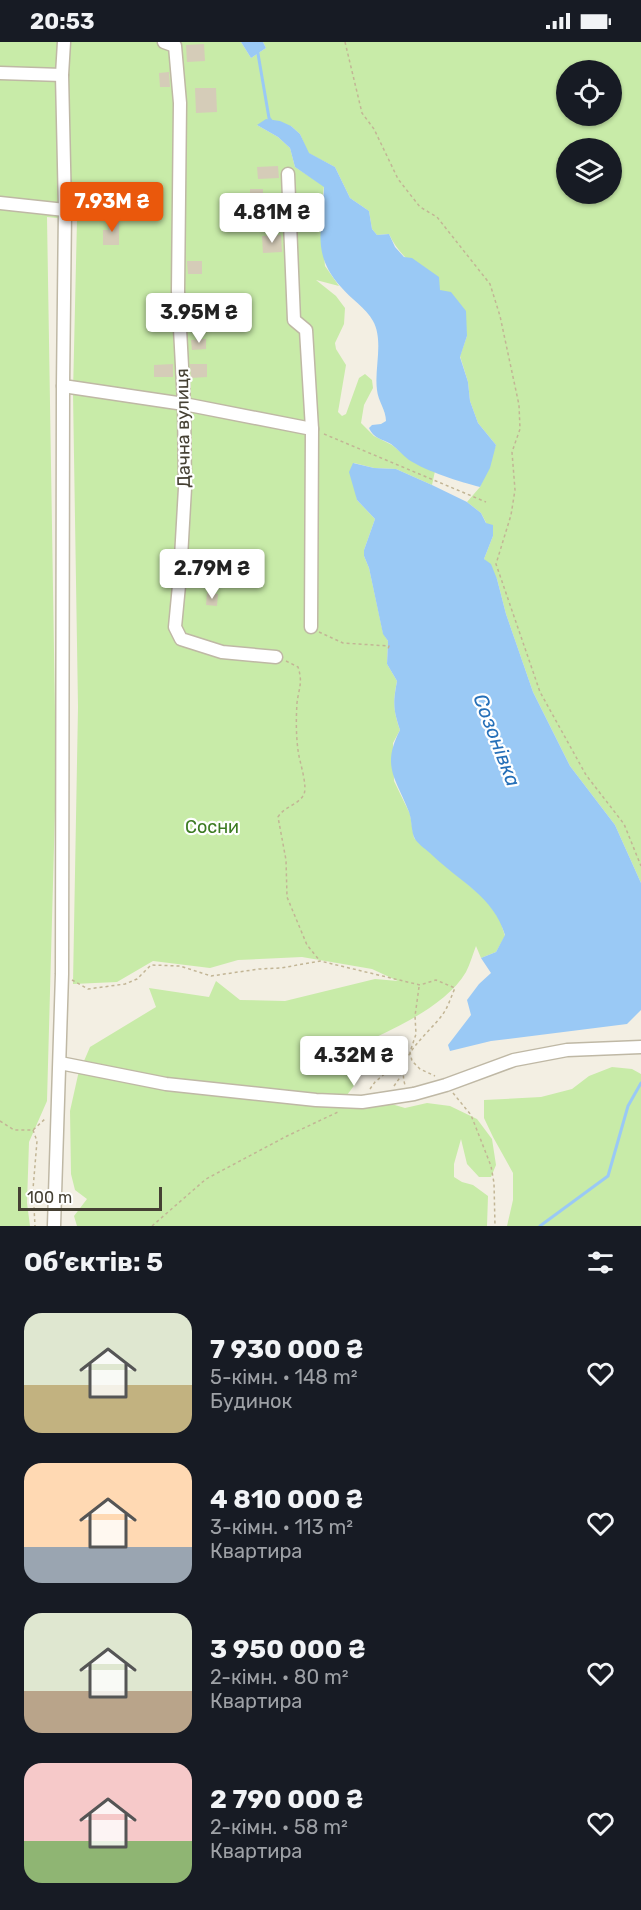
<!DOCTYPE html>
<html lang="uk">
<meta charset="utf-8">
<style>
body{margin:0;font-family:Rubik,sans-serif;background:#242831;color:#f1f3f6;height:100vh;display:flex;flex-direction:column;font-size:22px;white-space:nowrap}
*{box-sizing:border-box;margin:0}
p{font-size:20px;color:#9ea1a6}
.icon{flex:none;width:33px;height:33px;fill:none;stroke:currentColor;stroke-width:2;stroke-linecap:round;stroke-linejoin:round}
.map{position:relative;height:1184px;overflow:hidden}
.drawer{display:flex;flex-direction:column;background:#171b24;flex:1}
.drawer>*{flex:none}
.controls{position:absolute;left:556px;top:18px;display:grid;gap:12px}
.controls a{display:grid;place-items:center;width:66px;height:66px;border-radius:50%;background:#171b24;box-shadow:0 2px 4px #0004;font-size:30px}
.scale{position:absolute;left:18px;bottom:15px;width:144px;box-sizing:border-box;padding-left:6px;border:3px solid #454033;border-top:0;font-size:16px;line-height:21px;white-space:nowrap;color:#454033;-webkit-text-stroke:4px #fff;paint-order:stroke}
.price{position:absolute;translate:-50% -51px;padding:0 14px;border-radius:6px;background:#fff;color:#222;font-size:20px;line-height:39px;filter:drop-shadow(0 2px 3px #0008)}
.price::after{content:'';position:absolute;left:50%;top:36px;width:18px;height:14px;margin-left:-9px;background:inherit;clip-path:polygon(0 0,100% 0,50% 100%)}
.price.selected{background:#ea580c;color:#fff}
ul{padding:0;list-style:none}
li{display:flex;align-items:center;gap:18px;height:150px;padding:0 24px}
li span{display:grid;place-items:center;flex:none;width:168px;height:120px;border-radius:18px;color:#555}
li>.icon{margin-inline-start:auto}
span .icon{width:72px;height:72px;fill:#fffc;stroke-width:1}
li b{font-size:26px}
h2{display:flex;justify-content:space-between;align-items:center;height:72px;padding:0 24px;font-size:26px}
.status{display:flex;justify-content:space-between;align-items:center;height:42px;padding:0 30px;background:#171b24;direction:ltr}
.status svg{height:16px;fill:currentColor}
.map>svg:first-child{display:block}
.green{fill:#c8eba8;fill-rule:evenodd}
.water{fill:#9ac9f5}
.lines{fill:none;stroke-linecap:round;stroke-linejoin:round}
.stream{stroke:#9ac9f5;stroke-width:3}
.building{fill:#d5ccb8}
.minor-casing{stroke:#bfb8a5;stroke-width:15}
.path{stroke:#c2b595;stroke-width:1.5;stroke-dasharray:3 3;stroke-linecap:butt}
.minor{stroke:#fff;stroke-width:12}
.labels{text-anchor:middle;stroke-width:4.5;stroke-linejoin:round;paint-order:stroke}
.street-label{font-size:18px;fill:#454033;stroke:#fff}
.park-label{font-size:18px;fill:#3d7b23;stroke:#fff}
.water-label{font-size:20px;font-style:italic;fill:#256fb8;stroke:#fff}
</style>
<div class="status"><b>20:53</b><svg viewBox="0 0 49 12"><path d="M0 12V9h3v3zM5 12V6h3v6zM10 12V3h3v9zM15 12V0h3v12zM26 1h20v11H26zM47 4h2v5h-2z"/></svg></div>
<div class="map">
<svg width="641" height="1184" viewBox="0 0 641 1184">
<rect width="100%" height="100%" fill="#f3efe3"/>
<!-- green -->
<g class="green">
<path d="M 0,0 L 241,0 L 251,16 L 266,6 L 263,0 L 641,0 L 641,841 L 615,783 L 570,724 L 533,650 L 506,572 L 497,537 L 484,517 L 493,494 L 481,471 L 467,460 L 480,445 L 496,403 L 478,381 L 470,359 L 468,340 L 460,314 L 467,294 C 458,279 451,262 440,248 C 423,227 402,220 389,192 L 377,193 L 372,187 L 369,169 L 350,156 L 335,125 L 308,111 L 300,92 L 291,84 L 257,83 L 278,95 L 290,106 L 295,125 L 324,144 L 320,174 L 325,224 L 339,244 L 316,238 L 336,254 L 345,266 L 344,282 L 335,301 L 336,307 L 346,323 L 338,370 L 342,374 L 346,372 L 359,336 L 365,332 L 372,338 L 373,346 L 364,363 L 361,381 L 374,394 L 392,403 L 410,418 L 435,429 L 432,443 L 396,427 L 374,426 L 354,421 L 357,458 L 375,477 L 364,508 L 364,514 L 369,526 L 383,591 L 388,599 L 387,622 L 397,639 C 393,659 393,668 400,688 L 393,701 L 394,739 L 410,772 L 414,796 L 486,858 L 500,878 L 505,894 L 496,910 L 481,916 L 476,904 C 473,912 470,922 466,930 C 448,961 402,983 370,998 L 356,1041 L 344,1057 L 388,1061 L 405,1066 L 427,1061 L 450,1064 L 477,1077 L 492,1097 L 496,1123 L 491,1135 L 479,1135 L 467,1122 L 461,1097 L 454,1122 L 454,1135 L 462,1140 L 473,1143 L 488,1154 L 487,1184 L 77,1184 L 74,1174 L 87,1157 L 75,1148 L 71,1132 L 70,1069 L 78,1033 L 90,1005 L 156,965 L 149,946 L 209,955 L 216,939 L 240,958 L 285,959 L 375,937 L 398,939 L 372,927 L 302,915 L 238,918 L 210,926 L 153,919 L 117,940 L 73,942 L 78,665 L 73,351 L 77,178 L 47,175 L 56,732 L 47,1059 L 29,1100 L 27,1161 L 30,1184 L 0,1184 ZM 567,28 L 612,28 L 612,74 L 567,74 ZM 567,106 L 612,106 L 612,152 L 567,152 Z"/>
<path d="M 612,1025 L 632,1027 L 641,1032 L 641,1184 L 507,1184 L 513,1158 L 513,1131 L 493,1095 L 484,1076 L 484,1058 L 541,1055 L 572,1047 L 589,1034 Z"/>
</g>
<!-- water -->
<g class="water">
<path d="M 241,0 L 263,0 L 266,6 L 251,16 Z"/>
<path d="M 266,77 L 280,79 L 291,84 L 300,92 L 309,111 L 335,125 L 350,156 L 369,169 L 372,187 L 377,193 L 389,192 L 395,205 L 404,215 L 412,216 L 439,235 L 440,248 L 451,250 L 466,269 L 467,294 L 460,315 L 468,340 L 470,359 L 478,381 L 496,403 L 490,426 L 480,445 C 460,440 426,429 409,418 C 402,413 398,407 391,402 C 382,397 373,396 369,386 L 372,383 L 381,382 L 386,379 C 386,368 378,359 377,348 C 374,326 384,299 373,279 C 366,266 350,256 341,245 C 310,211 323,185 324,145 L 295,125 L 290,106 L 278,95 L 257,83 Z"/>
<path d="M 353,421 L 374,426 L 396,427 L 432,443 L 467,460 L 481,471 L 486,481 L 493,483 L 493,494 L 484,517 L 491,522 L 497,537 L 506,572 L 533,650 L 570,724 L 615,783 L 641,841 L 641,968 L 627,982 L 491,999 L 450,1009 L 448,1003 L 471,973 L 467,958 L 479,942 L 491,931 L 481,916 L 496,910 L 505,893 C 494,855 459,839 432,813 C 427,808 419,803 415,797 C 411,790 412,778 409,770 C 396,736 381,725 400,688 C 393,667 393,661 397,639 L 387,622 L 388,599 L 383,592 L 369,526 L 364,514 L 364,508 L 375,477 L 357,458 L 349,430 Z"/>
</g>
<g class="lines">
<!-- stream -->
<g class="stream">
<path d="M 256,0 L 269,76 L 272,80"/>
<path d="M 540,1184 L 608,1134 L 628,1064 L 641,1041"/>
</g>
</g>
<!-- building -->
<g class="building">
<path d="M 204,2 L 205,19 L 187,20 L 186,3 Z"/>
<path d="M 169,30 L 170,45 L 160,45 L 159,31 Z"/>
<path d="M 195,46 L 216,46 L 217,70 L 196,71 Z"/>
<path d="M 278,124 L 279,136 L 258,137 L 257,125 Z"/>
<rect x="250" y="147" width="13" height="11"/>
<path d="M 107,177 L 119,177 L 119,203 L 103,203 L 103,188 L 108,188 Z"/>
<path d="M 281,193 L 282,210 L 263,211 L 262,194 Z"/>
<path d="M 187,219 L 202,219 L 202,232 L 188,232 Z"/>
<path d="M 206,297 L 206,307 L 192,308 L 191,298 Z"/>
<path d="M 173,322 L 173,335 L 154,335 L 154,323 Z"/>
<path d="M 190,322 L 207,322 L 207,335 L 191,336 Z"/>
<path d="M 207,551 L 218,552 L 217,564 L 206,563 Z"/>
</g>
<g class="lines">
<!-- minor casing -->
<g class="minor-casing">
<g id="minor">
<path d="M 164,0 L 175,4 L 180,61 L 178,249 L 184,362 L 185,446 L 180,533 L 175,585 L 181,597 L 222,610 L 276,615"/>
<path d="M 0,31 L 62,33"/>
<path d="M 288,132 L 294,278 L 306,288 L 312,387 L 311,585"/>
<path d="M 0,161 L 65,168"/>
<path d="M 63,344 L 184,362 L 312,387"/>
<path d="M 60,1021 L 166,1042 L 316,1058 L 362,1060 L 414,1052 L 446,1043 L 514,1018 L 567,1008 L 641,1005"/>
<path d="M 54,1184 L 62,932 L 63,344 L 65,168 L 62,33 L 64,0"/>
</g>
</g>
<!-- path -->
<g class="path">
<path d="M 345,0 L 362,71 L 374,87 L 398,137 L 420,165 L 437,175 L 490,242 L 500,274 L 519,363 L 520,387 L 512,410 L 515,448 L 511,473 L 496,522 L 540,650 L 586,733 L 624,782 L 641,824"/>
<path d="M 324,392 L 486,460"/>
<path d="M 319,590 L 343,601 L 389,604 L 388,607"/>
<path d="M 286,619 L 298,625 C 303,641 299,645 297,661 C 296,677 296,693 298,708 C 299,719 309,746 303,754 C 297,763 284,765 278,775 L 286,818 L 287,855 L 307,903 L 320,919"/>
<path d="M 72,938 L 88,947 L 125,942 L 137,937 L 151,923 L 180,924 L 211,934 L 259,927 L 281,926 L 320,919 L 420,943 L 436,938 L 455,946 C 451,955 448,965 443,972 C 427,994 396,1013 405,1043"/>
<path d="M 419,945 L 415,974 L 416,992 L 410,1010 L 412,1019 L 420,1027 L 435,1034"/>
<path d="M 394,1044 L 401,1034"/>
<path d="M 370,1047 L 375,1040 L 406,1014"/>
<path d="M 453,1051 L 471,1073 L 491,1124 L 494,1141 L 495,1184"/>
<path d="M 0,1079 L 14,1088 L 33,1088 L 46,1076"/>
<path d="M 33,1088 L 37,1099 L 33,1147 L 35,1184"/>
<path d="M 152,1184 L 206,1137 L 287,1094 L 338,1070"/>
</g>
<!-- minor -->
<use href="#minor" class="minor"/>
</g>
<g class="labels">
<!-- street labels -->
<g class="street-label">
<text transform="translate(183 386) rotate(-91)" y="6">Дачна вулиця</text>
</g>
<!-- park labels -->
<g class="park-label">
<text x="212" y="791">Сосни</text>
</g>
<!-- water labels -->
<g class="water-label">
<text transform="translate(497 698) rotate(69)" y="7">Созонівка</text>
</g>
</g>
</svg>
<div class="controls">
<a><svg class="icon" aria-label="locate" viewBox="0 0 24 24"><circle cx="12" cy="12" r="6"/><path d="M12 2v4M12 18v4M2 12h4M18 12h4"/></svg></a>
<a><svg class="icon" aria-label="layers" viewBox="0 0 24 24"><path d="M12 4l9 5-9 5-9-5zM3 14l9 5 9-5"/></svg></a>
</div>
<div class="scale">100 m</div>
<b class="price selected" style="left:112px;top:191px">7.93M ₴</b>
<b class="price" style="left:272px;top:202px">4.81M ₴</b>
<b class="price" style="left:199px;top:302px">3.95M ₴</b>
<b class="price" style="left:212px;top:558px">2.79M ₴</b>
<b class="price" style="left:354px;top:1045px">4.32M ₴</b>
</div>
<section class="drawer">
<h2>Об’єктів: 5<svg class="icon" aria-label="filters" viewBox="0 0 24 24"><path d="M4 7h16M4 17h16"/><circle cx="9" cy="7" r="2"/><circle cx="15" cy="17" r="2"/></svg></h2>
<ul>
<li><span style="background:linear-gradient(#dfe7d0 60%,#c2b280 0)"><svg class="icon" aria-label="home" viewBox="0 0 24 24"><path d="M3 11l9-7 9 7M6 9v11h12V9"/></svg></span><div><b>7 930 000 ₴</b><p>5-кімн. · 148 m²</p><p>Будинок</p></div><svg class="icon" aria-label="heart" viewBox="0 0 24 24"><path d="M12 20l-8-8c-3-5 5-10 8-4 3-6 11-1 8 4z"/></svg></li>
<li><span style="background:linear-gradient(#ffd9b3 70%,#9aa5b1 0)"><svg class="icon" aria-label="home" viewBox="0 0 24 24"><path d="M3 11l9-7 9 7M6 9v11h12V9"/></svg></span><div><b>4 810 000 ₴</b><p>3-кімн. · 113 m²</p><p>Квартира</p></div><svg class="icon" aria-label="heart" viewBox="0 0 24 24"><path d="M12 20l-8-8c-3-5 5-10 8-4 3-6 11-1 8 4z"/></svg></li>
<li><span style="background:linear-gradient(#dfe7d0 65%,#b9a48a 0)"><svg class="icon" aria-label="home" viewBox="0 0 24 24"><path d="M3 11l9-7 9 7M6 9v11h12V9"/></svg></span><div><b>3 950 000 ₴</b><p>2-кімн. · 80 m²</p><p>Квартира</p></div><svg class="icon" aria-label="heart" viewBox="0 0 24 24"><path d="M12 20l-8-8c-3-5 5-10 8-4 3-6 11-1 8 4z"/></svg></li>
<li><span style="background:linear-gradient(#f6c9c9 65%,#8fb573 0)"><svg class="icon" aria-label="home" viewBox="0 0 24 24"><path d="M3 11l9-7 9 7M6 9v11h12V9"/></svg></span><div><b>2 790 000 ₴</b><p>2-кімн. · 58 m²</p><p>Квартира</p></div><svg class="icon" aria-label="heart" viewBox="0 0 24 24"><path d="M12 20l-8-8c-3-5 5-10 8-4 3-6 11-1 8 4z"/></svg></li>
</ul>
</section>
